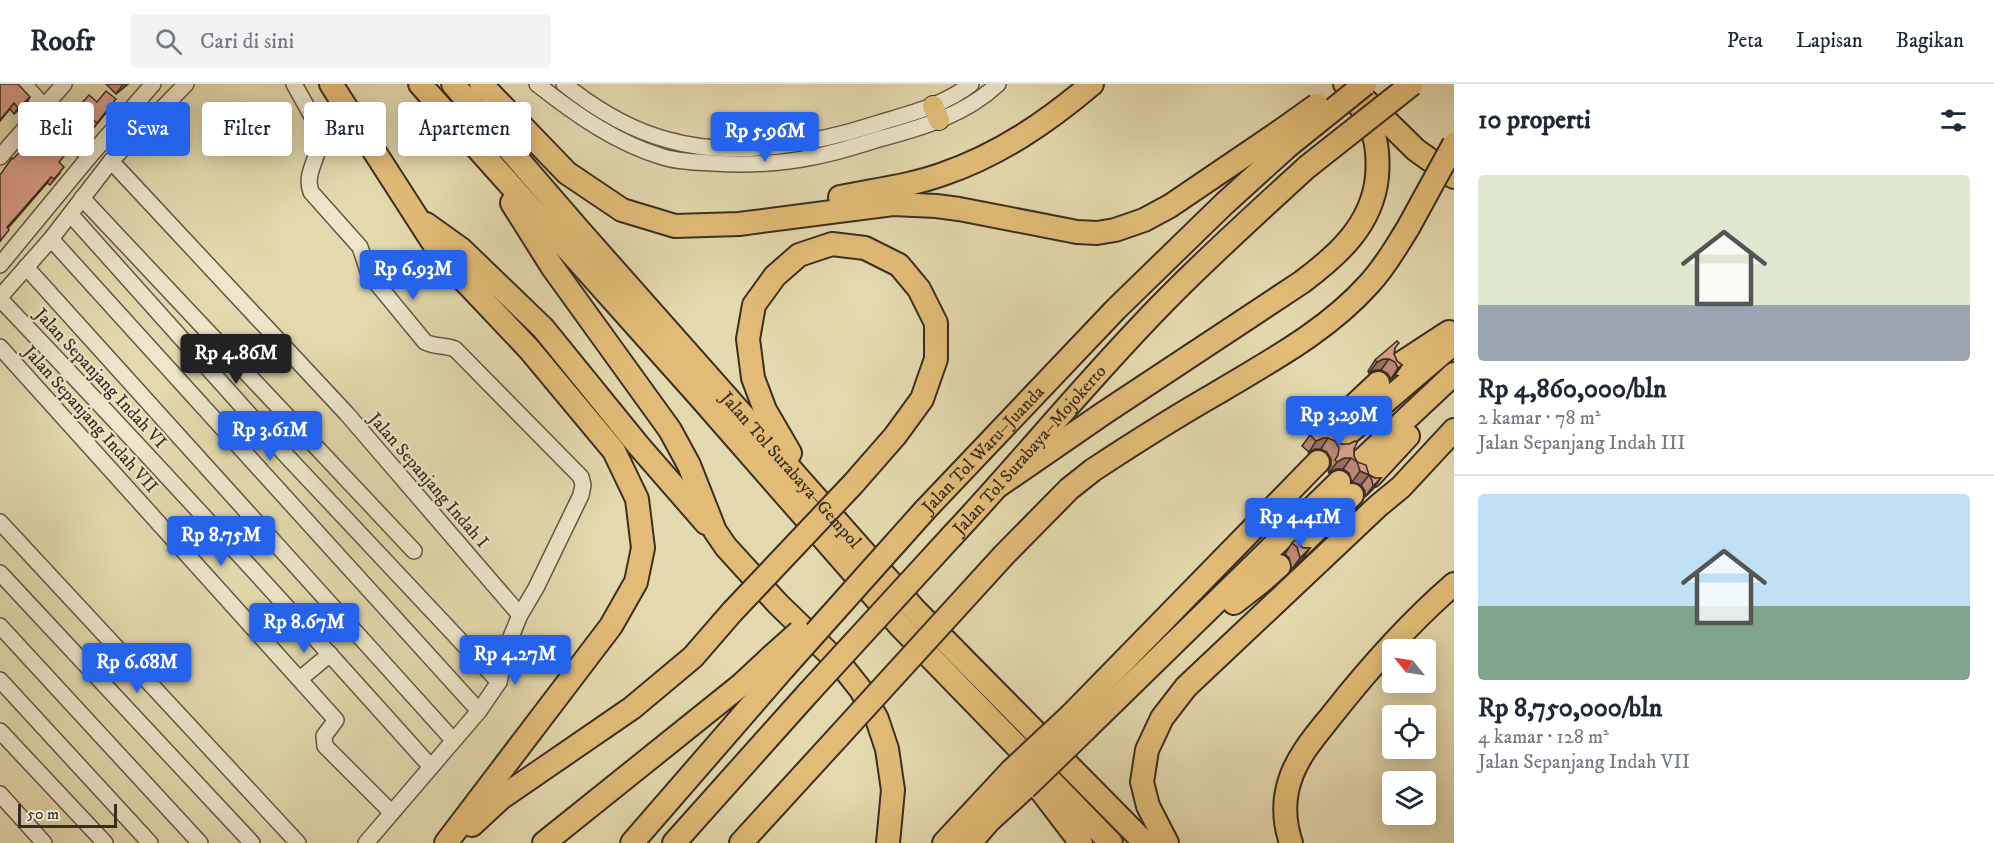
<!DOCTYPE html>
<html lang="id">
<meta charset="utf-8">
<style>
body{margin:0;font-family:"IM FELL DW Pica",serif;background:#f2f2f3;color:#1f2937;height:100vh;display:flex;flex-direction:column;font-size:22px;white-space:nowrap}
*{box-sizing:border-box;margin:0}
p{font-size:20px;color:#747a83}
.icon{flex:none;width:33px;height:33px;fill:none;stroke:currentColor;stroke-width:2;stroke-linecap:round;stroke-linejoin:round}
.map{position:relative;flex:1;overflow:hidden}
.details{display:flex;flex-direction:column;background:#fff;width:540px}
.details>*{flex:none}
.guide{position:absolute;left:18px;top:18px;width:570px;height:54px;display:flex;gap:12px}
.needle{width:39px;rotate:300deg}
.controls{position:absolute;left:1382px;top:555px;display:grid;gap:12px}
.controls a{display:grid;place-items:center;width:54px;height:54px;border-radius:6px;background:#fff;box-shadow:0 3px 15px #0003;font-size:30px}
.scale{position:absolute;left:18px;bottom:15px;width:99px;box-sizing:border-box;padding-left:6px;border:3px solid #3a2e23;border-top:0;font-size:16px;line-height:21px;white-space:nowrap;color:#3a2e23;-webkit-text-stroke:4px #ede6ca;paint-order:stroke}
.price{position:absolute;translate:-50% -51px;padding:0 14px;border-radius:6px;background:#2563eb;color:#fff;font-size:20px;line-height:39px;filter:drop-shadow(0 2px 3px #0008)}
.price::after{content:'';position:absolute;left:50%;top:36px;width:18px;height:14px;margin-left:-9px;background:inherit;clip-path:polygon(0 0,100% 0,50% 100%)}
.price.on{background:#222;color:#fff}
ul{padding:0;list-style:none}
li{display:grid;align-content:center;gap:12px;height:318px;padding:0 24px}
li+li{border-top:2px solid #e0e1e3}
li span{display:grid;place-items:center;height:186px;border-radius:6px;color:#555}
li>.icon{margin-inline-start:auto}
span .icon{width:108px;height:108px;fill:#fffc;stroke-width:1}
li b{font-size:26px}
h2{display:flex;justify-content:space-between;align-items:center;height:72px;padding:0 24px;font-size:26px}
.tag{padding:0 21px;border-radius:6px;background:#fff;box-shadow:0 3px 15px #0003;font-size:21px;line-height:54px}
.tag.on{background:#2563eb;color:#fff}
header{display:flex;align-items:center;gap:36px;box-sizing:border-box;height:84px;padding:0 30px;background:#fff;border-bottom:2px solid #e0e1e3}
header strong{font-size:28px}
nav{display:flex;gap:33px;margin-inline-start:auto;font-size:21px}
.search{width:420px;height:54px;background:#f2f2f3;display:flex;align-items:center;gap:15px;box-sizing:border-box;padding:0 21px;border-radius:6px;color:#747a83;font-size:22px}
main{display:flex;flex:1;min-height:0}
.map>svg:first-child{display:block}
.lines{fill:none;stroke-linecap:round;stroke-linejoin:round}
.minor-casing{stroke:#645946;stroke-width:18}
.major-casing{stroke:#3a2e23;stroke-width:22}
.highway-casing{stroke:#3a2e23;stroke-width:26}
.minor{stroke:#ede6ca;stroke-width:15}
.major{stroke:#e2bc77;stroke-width:20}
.highway{stroke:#e2bc77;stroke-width:22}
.highway-bridge-casing{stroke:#3a2e23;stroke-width:26;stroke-linecap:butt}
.highway-bridge{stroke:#e2bc77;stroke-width:22}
.wall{fill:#bd8877;stroke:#3a2e23;stroke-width:1.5}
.shaded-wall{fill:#9a6f61;stroke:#3a2e23;stroke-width:1.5}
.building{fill:#dc9e8a;stroke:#3a2e23;stroke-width:1.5}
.labels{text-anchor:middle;stroke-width:4.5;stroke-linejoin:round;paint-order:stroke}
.street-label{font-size:18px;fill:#3a2e23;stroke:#ede6ca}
</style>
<header>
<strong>Roofr</strong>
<div class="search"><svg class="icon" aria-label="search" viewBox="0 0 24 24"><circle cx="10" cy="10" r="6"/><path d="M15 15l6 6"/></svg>Cari di sini</div>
<nav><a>Peta</a><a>Lapisan</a><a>Bagikan</a></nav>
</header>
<main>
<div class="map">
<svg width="1454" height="759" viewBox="0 0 1454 759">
<rect width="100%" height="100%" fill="#e4d9ae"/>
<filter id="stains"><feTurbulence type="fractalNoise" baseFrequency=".00333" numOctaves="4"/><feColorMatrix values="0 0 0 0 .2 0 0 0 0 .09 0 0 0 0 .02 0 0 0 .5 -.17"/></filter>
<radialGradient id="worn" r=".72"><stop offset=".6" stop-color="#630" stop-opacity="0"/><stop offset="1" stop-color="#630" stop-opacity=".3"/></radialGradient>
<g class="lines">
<!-- minor casing -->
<g class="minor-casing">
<g id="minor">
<path d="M 24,0 L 89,73"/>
<path d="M 294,0 C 302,15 319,40 319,57 C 319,75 304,89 311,108 L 360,163 L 369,190 L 425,258 C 435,263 445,261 455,265 L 581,393 L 583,401 L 581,411 L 536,504 L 520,531 L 508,560 L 499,598 L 479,627 L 366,759"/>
<path d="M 537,0 C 575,30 616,59 663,73 C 679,78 697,78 713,79 C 746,81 780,80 813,73 C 835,69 857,62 879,55 C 921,44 965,31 998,0"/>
<path d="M 564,0 C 594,24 630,46 668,56 C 734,75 815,60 879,39 C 912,29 944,21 971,0"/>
<path d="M 0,73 L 64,0"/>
<path d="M 111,77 L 347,330 L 520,531"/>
<path d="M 82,114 L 414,467"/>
<path d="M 71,131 L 283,368 L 499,598"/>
<path d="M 51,155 L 479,627"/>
<path d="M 0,181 L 89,73 L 153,0"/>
<path d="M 26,183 L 453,656"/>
<path d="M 0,213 L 51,155 L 111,77 L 186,0"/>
<path d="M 0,215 C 146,368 290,525 431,683"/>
<path d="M 0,263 L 336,636 L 324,652 L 325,662 L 391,728"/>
<path d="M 0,438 L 298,759"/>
<path d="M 0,489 L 252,759"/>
<path d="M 0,542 L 200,759"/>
<path d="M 300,595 L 330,570"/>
<path d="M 0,596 L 150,759"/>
<path d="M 0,647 L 105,759"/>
<path d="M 0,710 L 44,759"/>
</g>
</g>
<!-- major casing -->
<g class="major-casing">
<path id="major" d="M 933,22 L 939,36"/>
</g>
<!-- highway casing -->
<g class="highway-casing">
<g id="highway">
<path d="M 331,0 L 443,174 L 529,265 L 614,367 L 637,415 L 643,464 L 636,498 L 611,542 L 446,759"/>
<path d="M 420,0 L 698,311 L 900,542 L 1111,759"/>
<path id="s1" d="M 453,0 L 578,145 L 916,527 L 1145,759"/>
<path d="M 481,0 L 567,89 L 622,126 L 675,142 L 739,140 L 893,120 L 936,122 L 959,125 L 1077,148 L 1097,149 L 1115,146 L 1144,136 L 1170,122 L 1279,48"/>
<path d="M 1363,14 L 1416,66 L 1454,93"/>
<path d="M 840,113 C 874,106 910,102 943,90 C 999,71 1047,38 1092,0"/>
<path d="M 512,119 L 553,184 L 670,346 L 689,381 L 715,447 L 726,463 L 778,520 L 842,582 L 861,606 L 877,635 L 887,665 L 893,706 L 888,759"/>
<path d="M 426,140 L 461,165 L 543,244 L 638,361 L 706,439"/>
<path d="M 1400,280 L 1449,248"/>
<path d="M 1327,347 L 1378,299"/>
<path d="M 1338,358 L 1454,259"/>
<path d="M 790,369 L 765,326 L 753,294 L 748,255 L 754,221 L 775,192 L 799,171 L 832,160 L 865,164 L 899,181 L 919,205 L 936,239 L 936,275 L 922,315 L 895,352 L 853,400"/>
<path d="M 1359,379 L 1454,290"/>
<path d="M 1371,392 L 1408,352"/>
<path d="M 998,402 L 1104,329 L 1302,198 C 1338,171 1372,141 1377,93 C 1378,80 1378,65 1374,52 C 1369,33 1356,16 1345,0"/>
<path id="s2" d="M 925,426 L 1116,225 L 1224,120 L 1288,62"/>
<path id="s3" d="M 952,452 C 1024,375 1090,293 1164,218 C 1210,171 1259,127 1307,83"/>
<path d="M 1300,462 L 1352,411"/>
<path d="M 1004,471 L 1069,405 L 1093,386 C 1134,359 1175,333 1217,309 C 1270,277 1327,247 1369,200 C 1385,183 1396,163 1408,144"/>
<path d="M 1234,519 L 1261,498 L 1279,482"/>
<path d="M 1071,631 L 1318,378"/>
<path d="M 1086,645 L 1339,398"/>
<path d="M 1033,696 L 1081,759"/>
<path d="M 472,741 L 501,714 L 632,624 L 693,573 L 732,528"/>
<path d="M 544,759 L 741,601 L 771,573"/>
<path d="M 632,759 L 783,585"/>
<path d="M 674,759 L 809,608"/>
<path d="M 741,759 L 838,653"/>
<path d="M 944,759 L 1011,687"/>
<path d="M 970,759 L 988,738 L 1025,704"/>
<path d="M 1167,759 L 1148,722 L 1142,698 L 1147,666 L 1162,634 L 1186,603 L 1378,422 L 1401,403 L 1454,346"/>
<path d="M 1291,759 C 1284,738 1283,717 1290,696 C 1298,671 1316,651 1332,631 C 1369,584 1409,539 1454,500"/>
</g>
</g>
<!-- minor -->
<use href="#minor" class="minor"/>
<!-- major -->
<use href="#major" class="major"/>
<!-- highway -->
<use href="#highway" class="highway"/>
<!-- highway-bridge casing -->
<g class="highway-bridge-casing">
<g id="highway-bridge">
<path d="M 1279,48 L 1317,21"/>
<path d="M 1288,62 L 1365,0"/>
<path d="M 1307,83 L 1412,0"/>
<path d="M 1408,144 L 1454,60"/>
<path d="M 732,528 L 853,400"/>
<path d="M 771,573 L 799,548"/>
<path d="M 783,585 L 925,426"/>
<path d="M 809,608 L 952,452"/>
<path d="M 838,653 L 1004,471"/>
<path d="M 1011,687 L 1071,631"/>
<path d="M 1025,704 L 1086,645"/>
</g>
</g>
<!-- highway-bridge -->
<use href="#highway-bridge" class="highway-bridge"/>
</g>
<!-- wall -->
<g class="wall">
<path d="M 0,0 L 26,19 L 14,30 L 10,25 L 0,37 Z"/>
<path d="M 106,0 L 128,0 L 116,10 Z"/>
<path d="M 97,18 L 111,23 L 92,46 L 82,38 L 84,34 L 76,28 L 81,20 Z"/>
<path d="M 13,75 L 59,79 L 60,89 L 50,101 L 47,99 L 12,138 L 7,144 L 0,158 Z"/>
<path d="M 1395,264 L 1394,270 L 1397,277 L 1402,281 L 1394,292 L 1391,295 L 1387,289 L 1381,286 L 1375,286 L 1369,289 L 1368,287 L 1375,276 Z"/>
<path d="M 1324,345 L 1341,360 L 1354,365 L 1354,372 L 1357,378 L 1369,391 L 1375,394 L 1373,405 L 1365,413 L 1365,407 L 1361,401 L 1352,398 L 1349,389 L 1343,385 L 1336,385 L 1329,389 L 1328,387 L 1331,382 L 1331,375 L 1327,368 L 1321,365 L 1315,365 L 1309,368 L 1302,362 L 1310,351 Z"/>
<path d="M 1292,459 L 1303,464 L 1310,464 L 1302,475 L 1292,485 L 1289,474 L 1285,470 Z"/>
</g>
<!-- shaded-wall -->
<g class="shaded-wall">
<path d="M 124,0 L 128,0 L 116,10 L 121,3 Z"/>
<path d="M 30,13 L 26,19 L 14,30 L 18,24 Z"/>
<path d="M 51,93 L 47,99 L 3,150 L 7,143 Z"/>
<path d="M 1383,275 L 1389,275 L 1381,286 L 1375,286 L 1369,289 L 1377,278 Z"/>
<path d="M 1402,281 L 1394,292 L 1391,295 L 1398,284 Z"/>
<path d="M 1323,354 L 1328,354 L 1321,365 L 1315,365 L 1309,368 L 1316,357 Z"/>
<path d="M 1344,374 L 1351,374 L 1343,385 L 1336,385 L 1329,389 L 1337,378 Z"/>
<path d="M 1360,387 L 1369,391 L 1361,401 L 1352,398 Z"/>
<path d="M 1381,394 L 1373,405 L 1365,413 L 1373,402 Z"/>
<path d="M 1310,464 L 1302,475 L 1292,485 L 1300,474 Z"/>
</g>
<!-- building -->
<g class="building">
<path d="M 0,0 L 18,0 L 30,13 L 18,24 L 14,19 L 0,36 Z"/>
<path d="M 106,7 L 116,15 L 97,39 L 87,31 L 90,27 L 81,20 L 89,11 L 97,18 Z"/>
<path d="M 43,44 L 70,65 L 59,78 L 64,83 L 54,95 L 51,93 L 17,132 L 7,143 L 9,146 L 0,157 L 0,91 L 12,74 L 13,75 L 32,55 L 33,56 Z"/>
<path d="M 1397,257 L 1399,259 L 1395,264 L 1394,270 L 1397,277 L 1402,281 L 1398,284 L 1395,278 L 1389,275 L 1383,275 L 1377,278 L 1375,276 Z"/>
<path d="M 1322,339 L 1324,345 L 1332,349 L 1335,355 L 1341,360 L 1349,360 L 1355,357 L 1357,359 L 1354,365 L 1354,372 L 1357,378 L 1366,381 L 1369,391 L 1360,387 L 1357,378 L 1351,374 L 1344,374 L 1337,378 L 1335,376 L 1338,371 L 1339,364 L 1335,357 L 1328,354 L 1323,354 L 1316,357 L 1310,351 Z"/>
<path d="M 1369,391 L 1375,394 L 1381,394 L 1373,402 L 1372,396 Z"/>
<path d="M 1295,456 L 1303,464 L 1310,464 L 1300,474 L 1297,463 L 1292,459 Z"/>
</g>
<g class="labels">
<!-- street labels -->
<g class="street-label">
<text transform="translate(101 294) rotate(47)" y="6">Jalan Sepanjang Indah VI</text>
<text transform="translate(91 335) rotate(48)" y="6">Jalan Sepanjang Indah VII</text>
<text dy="6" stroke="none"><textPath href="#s2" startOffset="84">Jalan Tol Waru–Juanda</textPath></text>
<text dy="6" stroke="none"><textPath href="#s3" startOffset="116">Jalan Tol Surabaya–Mojokerto</textPath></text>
<text dy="6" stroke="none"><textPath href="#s1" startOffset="513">Jalan Tol Surabaya–Gempol</textPath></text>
<text transform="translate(429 396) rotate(49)" y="6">Jalan Sepanjang Indah I</text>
</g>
</g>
<rect width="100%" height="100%" filter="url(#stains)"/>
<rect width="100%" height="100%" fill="url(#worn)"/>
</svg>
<div class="controls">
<a><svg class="needle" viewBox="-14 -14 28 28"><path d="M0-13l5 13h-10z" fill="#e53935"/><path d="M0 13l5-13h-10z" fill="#747a83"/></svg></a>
<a><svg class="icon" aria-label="locate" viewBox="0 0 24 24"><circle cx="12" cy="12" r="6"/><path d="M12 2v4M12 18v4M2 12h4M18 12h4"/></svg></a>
<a><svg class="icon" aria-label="layers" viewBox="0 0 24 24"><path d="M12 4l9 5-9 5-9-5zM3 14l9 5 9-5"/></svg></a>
</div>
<div class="scale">50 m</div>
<b class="price" style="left:765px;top:79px">Rp 5.96M</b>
<b class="price" style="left:413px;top:217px">Rp 6.93M</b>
<b class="price on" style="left:236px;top:301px">Rp 4.86M</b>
<b class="price" style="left:1339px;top:363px">Rp 3.29M</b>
<b class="price" style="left:270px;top:378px">Rp 3.61M</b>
<b class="price" style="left:1300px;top:465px">Rp 4.41M</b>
<b class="price" style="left:221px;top:483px">Rp 8.75M</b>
<b class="price" style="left:304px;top:570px">Rp 8.67M</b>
<b class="price" style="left:515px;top:602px">Rp 4.27M</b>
<b class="price" style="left:137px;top:610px">Rp 6.68M</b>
<div class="guide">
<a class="tag">Beli</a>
<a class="tag on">Sewa</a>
<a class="tag">Filter</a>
<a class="tag">Baru</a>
<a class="tag">Apartemen</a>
</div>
</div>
<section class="details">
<h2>10 properti<svg class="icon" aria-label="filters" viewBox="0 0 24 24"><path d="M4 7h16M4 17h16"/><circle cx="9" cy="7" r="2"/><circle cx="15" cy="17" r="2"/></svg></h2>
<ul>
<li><span style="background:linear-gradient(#dfe7d0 70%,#9aa5b1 0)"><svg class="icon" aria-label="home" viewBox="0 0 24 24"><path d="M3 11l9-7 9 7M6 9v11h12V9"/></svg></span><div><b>Rp 4,860,000/bln</b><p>2 kamar · 78 m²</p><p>Jalan Sepanjang Indah III</p></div></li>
<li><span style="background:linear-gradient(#bfe0f5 60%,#7fa58c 0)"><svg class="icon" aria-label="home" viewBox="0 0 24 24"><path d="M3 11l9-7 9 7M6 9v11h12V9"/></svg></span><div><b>Rp 8,750,000/bln</b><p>4 kamar · 128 m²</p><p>Jalan Sepanjang Indah VII</p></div></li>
</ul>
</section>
</main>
